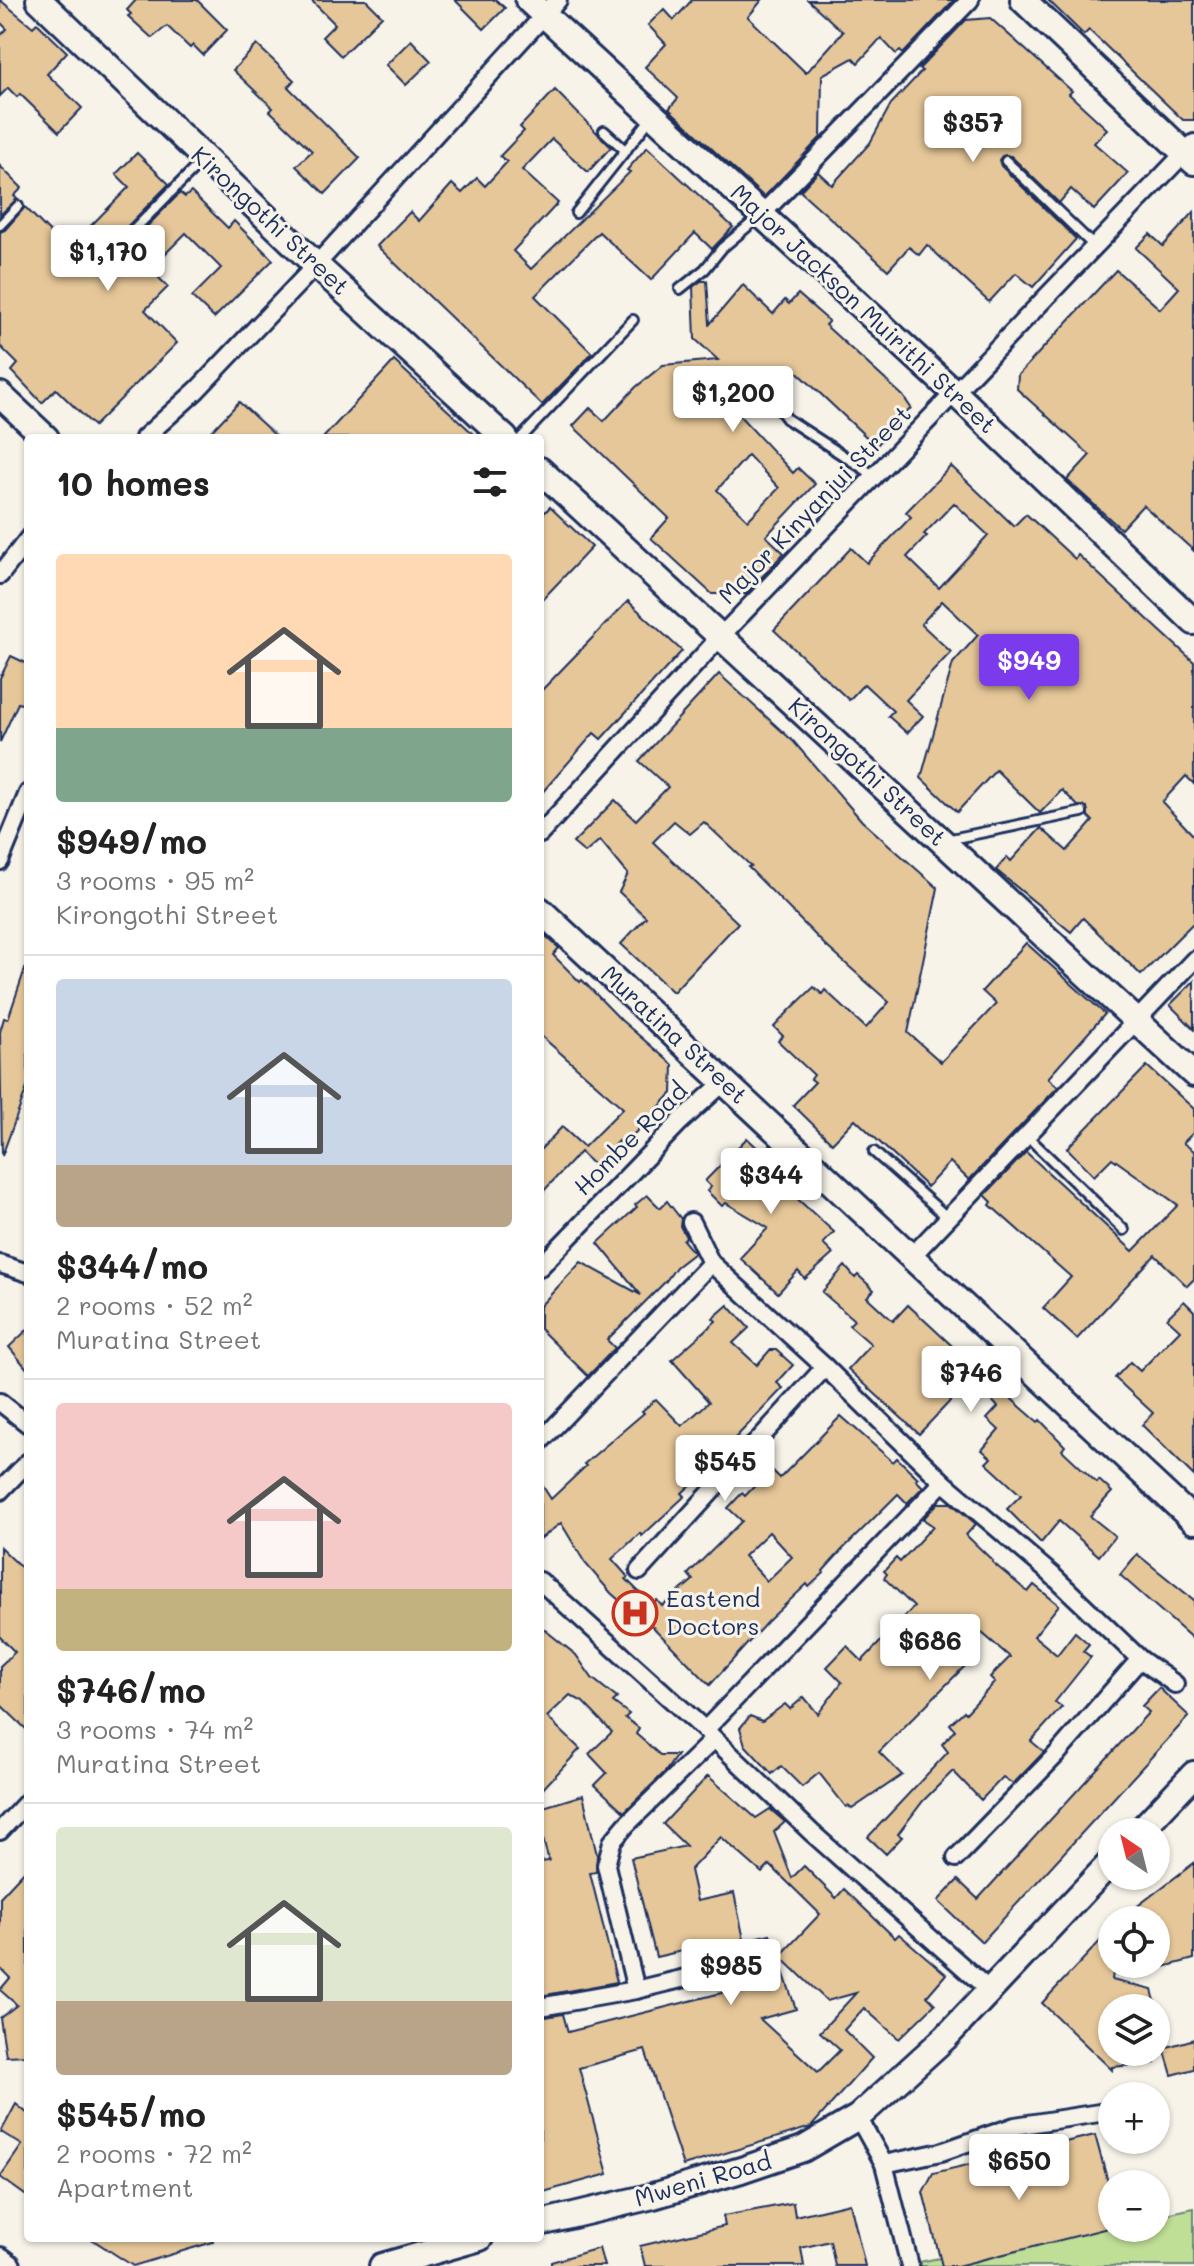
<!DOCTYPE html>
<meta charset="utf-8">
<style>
body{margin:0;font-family:Mali,sans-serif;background:#f6f6f6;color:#222;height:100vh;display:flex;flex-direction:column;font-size:30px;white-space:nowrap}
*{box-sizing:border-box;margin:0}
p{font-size:26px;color:#767676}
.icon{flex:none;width:44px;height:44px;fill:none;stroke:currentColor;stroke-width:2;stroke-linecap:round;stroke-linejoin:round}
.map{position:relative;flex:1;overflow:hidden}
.details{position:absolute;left:24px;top:434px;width:520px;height:1808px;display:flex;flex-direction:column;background:#fff;border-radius:8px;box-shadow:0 2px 6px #0004}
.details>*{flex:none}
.needle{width:52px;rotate:325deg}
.controls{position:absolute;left:1098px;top:1818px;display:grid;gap:16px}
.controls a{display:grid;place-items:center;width:72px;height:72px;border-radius:50%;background:#fff;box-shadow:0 2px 6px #0004;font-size:40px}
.price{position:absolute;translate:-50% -68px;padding:0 18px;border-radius:8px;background:#fff;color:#222;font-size:26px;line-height:52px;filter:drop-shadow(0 2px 4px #0008)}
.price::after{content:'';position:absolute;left:50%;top:48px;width:24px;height:18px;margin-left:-12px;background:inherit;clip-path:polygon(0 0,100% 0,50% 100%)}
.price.selected{background:#7c3aed;color:#fff}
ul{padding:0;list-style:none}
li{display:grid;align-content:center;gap:16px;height:424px;padding:0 32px}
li+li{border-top:2px solid #e0e0e0}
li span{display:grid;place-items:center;height:248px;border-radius:8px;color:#555}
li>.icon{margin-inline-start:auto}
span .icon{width:144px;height:144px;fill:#fffc;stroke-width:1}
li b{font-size:34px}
h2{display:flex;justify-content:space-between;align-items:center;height:96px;padding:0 32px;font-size:34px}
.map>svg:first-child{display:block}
.green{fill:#bfde96;stroke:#6d867a;stroke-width:2}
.building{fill:#e6c799;stroke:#1b2f5e;stroke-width:2;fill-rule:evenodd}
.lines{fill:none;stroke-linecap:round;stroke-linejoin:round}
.lane-casing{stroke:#1b2f5e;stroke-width:14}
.street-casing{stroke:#1b2f5e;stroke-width:22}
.secondary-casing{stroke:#1b2f5e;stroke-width:30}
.lane{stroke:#f7f3e8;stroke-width:8}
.street{stroke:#f7f3e8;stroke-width:16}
.secondary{stroke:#f7f3e8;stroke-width:24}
.labels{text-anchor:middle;stroke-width:6;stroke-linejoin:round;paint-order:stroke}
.street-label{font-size:24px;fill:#1b2f5e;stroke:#f7f3e8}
.poi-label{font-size:24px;fill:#1b2f5e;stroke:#f7f3e8;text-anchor:start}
</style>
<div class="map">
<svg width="1194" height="2266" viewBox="0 0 1194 2266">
<rect width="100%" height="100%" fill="#f7f3e8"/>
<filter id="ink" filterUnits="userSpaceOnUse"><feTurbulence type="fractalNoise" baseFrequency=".0125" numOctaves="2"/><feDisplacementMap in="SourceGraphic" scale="16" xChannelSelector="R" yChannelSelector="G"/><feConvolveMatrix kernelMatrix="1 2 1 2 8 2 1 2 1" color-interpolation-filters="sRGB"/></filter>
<g filter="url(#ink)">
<!-- green -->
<path class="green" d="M 1194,2208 L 1194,2266 L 910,2266 L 909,2264 L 1112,2224 L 1112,2228 L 1156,2228 L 1156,2216 Z"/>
<!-- building -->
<g class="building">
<path d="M 0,0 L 33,27 L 37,23 L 67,52 L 47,74 L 82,108 L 59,132 L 20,94 L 17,97 L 8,88 L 0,96 L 0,36 L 7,29 L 0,22 Z"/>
<path d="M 136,0 L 197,0 L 227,30 L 203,55 L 193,45 L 190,48 L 167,26 L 152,38 L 128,16 L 131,14 L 127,10 Z"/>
<path d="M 311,0 L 366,0 L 382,16 L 341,56 L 322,37 L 335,24 Z"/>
<path d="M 455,0 L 496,0 L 505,8 L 484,29 Z"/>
<path d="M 692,0 L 762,0 L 748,17 L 806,73 L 843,32 L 808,0 L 954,0 L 903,54 L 900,51 L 896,54 L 881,38 L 858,63 L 853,58 L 822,75 L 821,137 L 764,197 L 669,109 L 678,98 L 645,67 L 666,44 L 648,25 L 664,9 L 674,20 Z"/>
<path d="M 1048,0 L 1194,0 L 1194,120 L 1183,120 L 1089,30 L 1084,35 Z"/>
<path d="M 990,18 L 1072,91 L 1069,94 L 1107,129 L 1094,143 L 1128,173 L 1094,210 L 1071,189 L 1059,203 L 1011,156 L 1002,156 L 999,160 L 1001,166 L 1076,239 L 1033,287 L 1016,273 L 989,302 L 927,245 L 919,255 L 909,247 L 888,270 L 800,191 L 818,172 L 832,185 L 870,143 L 891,104 L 922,71 L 919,69 L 966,20 Z"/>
<path d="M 411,40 L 431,61 L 406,85 L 386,65 Z"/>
<path d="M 257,45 L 294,80 L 288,87 L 360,158 L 325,194 L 296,166 L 312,151 L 270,111 L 273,108 L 233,70 Z"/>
<path d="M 555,90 L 611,147 L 588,172 L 552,139 L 522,170 L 558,203 L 513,251 L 531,269 L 630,172 L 627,170 L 647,147 L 733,227 L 712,249 L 695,233 L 651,280 L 599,232 L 535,296 L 592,353 L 542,405 L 377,246 L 410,212 L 419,221 L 452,184 L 462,193 L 477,178 L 485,186 L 507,162 L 500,156 L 524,131 L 520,127 Z"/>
<path d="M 137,153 L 169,184 L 102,252 L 100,258 L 103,262 L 112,262 L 180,193 L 185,197 L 191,192 L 228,228 L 234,221 L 273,260 L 214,318 L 192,297 L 221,268 L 186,233 L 150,269 L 168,287 L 145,310 L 177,343 L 94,426 L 56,389 L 42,403 L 12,371 L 18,364 L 0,346 L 0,232 L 5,230 L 25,207 L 67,250 L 129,187 L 116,174 Z"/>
<path d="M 0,166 L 22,188 L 14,196 L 17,199 L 0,215 Z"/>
<path d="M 1194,212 L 1194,551 L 1143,505 L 1121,529 L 1078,490 L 1067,480 L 1090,455 L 1017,389 L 1018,375 L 1116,270 L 1160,309 L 1179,288 L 1136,248 L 1150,234 L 1163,246 Z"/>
<path d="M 701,281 L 707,281 L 710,324 L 743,285 L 773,314 L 785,300 L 789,304 L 798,294 L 829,321 L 825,325 L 903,396 L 911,408 L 876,446 L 791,366 L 772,388 L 764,382 L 737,413 L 793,473 L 798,468 L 815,484 L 766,536 L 784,553 L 746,594 L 712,594 L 651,538 L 669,518 L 573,426 L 590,408 L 604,421 L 636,387 L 663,365 L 718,360 L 695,339 L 693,287 ZM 748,455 L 779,488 L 748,520 L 717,490 Z"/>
<path d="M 394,361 L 478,438 L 323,438 Z"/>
<path d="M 239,402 L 278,438 L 205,438 Z"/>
<path d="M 951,466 L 1014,526 L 1026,514 L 1075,559 L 1078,555 L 1194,662 L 1194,784 L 1186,776 L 1162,802 L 1194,836 L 1194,922 L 1141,975 L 1083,918 L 1071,932 L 996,870 L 1007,857 L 1011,861 L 1041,828 L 1067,851 L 1093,821 L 1088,816 L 1087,807 L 1078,806 L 1062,790 L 1040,813 L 996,770 L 957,812 L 921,778 L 953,663 L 978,635 L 942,601 L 921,624 L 951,652 L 906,700 L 923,716 L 907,733 L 888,716 L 893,711 L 864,684 L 849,700 L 774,630 L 851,548 L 867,563 L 911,517 L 906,512 ZM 954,503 L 988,535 L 939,588 L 907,557 L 927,536 L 924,534 Z"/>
<path d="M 550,507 L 592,547 L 540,602 L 540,517 Z"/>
<path d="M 628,601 L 682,651 L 601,739 L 594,733 L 540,795 L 540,692 Z"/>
<path d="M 11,656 L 28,664 L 28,706 L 18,703 L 0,742 L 0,678 Z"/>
<path d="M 719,674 L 794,742 L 862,821 L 938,888 L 908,1033 L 941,1062 L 996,1004 L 982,991 L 1026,943 L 1105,1014 L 1048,1078 L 1058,1087 L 969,1180 L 950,1162 L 927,1187 L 855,1119 L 832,1143 L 793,1105 L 815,1082 L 811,1079 L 814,1075 L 778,1041 L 783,1036 L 774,1027 L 791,1009 L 814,987 L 822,994 L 825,990 L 866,1028 L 889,1002 L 826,946 L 748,867 L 751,866 L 704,822 L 690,834 L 674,821 L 653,842 L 738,923 L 673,992 L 621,944 L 646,917 L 619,892 L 628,874 L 600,840 L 585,853 L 573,843 L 615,800 L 636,820 L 668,787 L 639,761 Z"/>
<path d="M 540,931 L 559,948 L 553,955 L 580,982 L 582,980 L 621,1020 L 673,1065 L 672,1093 L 623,1146 L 618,1141 L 595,1166 L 580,1152 L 540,1195 L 540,1150 L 562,1127 L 584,1147 L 623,1108 L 540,1035 Z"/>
<path d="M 25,969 L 28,970 L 28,1085 L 2,1156 L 0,1032 L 4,1018 L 8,1019 Z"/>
<path d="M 1194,981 L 1194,1029 L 1170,1005 Z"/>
<path d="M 1147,1066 L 1194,1109 L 1194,1132 L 1183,1143 L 1194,1151 L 1194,1279 L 1187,1286 L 1155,1255 L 1077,1339 L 1043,1308 L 1071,1277 L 990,1205 L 992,1202 L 985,1195 L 1026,1152 L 1133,1251 L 1178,1205 L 1112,1158 L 1094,1176 L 1067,1148 Z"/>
<path d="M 747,1138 L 799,1187 L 792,1194 L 834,1232 L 823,1244 L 833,1254 L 805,1279 L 798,1271 L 778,1293 L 740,1258 L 768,1228 L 726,1203 L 722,1206 L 707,1191 L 711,1187 L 705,1181 Z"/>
<path d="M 647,1195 L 660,1208 L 667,1201 L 681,1219 L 680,1226 L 686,1237 L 683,1240 L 694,1253 L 676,1267 L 666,1281 L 607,1340 L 615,1348 L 588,1376 L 540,1329 L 540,1306 L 581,1262 L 641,1295 L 598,1243 L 637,1207 L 635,1205 Z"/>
<path d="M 845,1266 L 855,1278 L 858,1275 L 874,1290 L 867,1297 L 893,1321 L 908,1305 L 977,1369 L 1038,1422 L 1040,1420 L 1065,1446 L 1062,1450 L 1097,1483 L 1099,1480 L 1112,1492 L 1090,1516 L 1115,1536 L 1099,1556 L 1059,1521 L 1041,1543 L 1007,1509 L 1021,1495 L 986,1463 L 991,1458 L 982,1450 L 999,1430 L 987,1419 L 998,1407 L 972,1378 L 919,1434 L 848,1369 L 871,1344 L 849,1325 L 854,1320 L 822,1292 Z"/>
<path d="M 1184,1301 L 1194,1311 L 1194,1476 L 1142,1425 L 1153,1413 L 1115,1378 L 1130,1362 L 1140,1371 L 1180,1330 L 1167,1318 Z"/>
<path d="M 728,1305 L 749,1328 L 733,1343 L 757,1365 L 770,1350 L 776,1350 L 793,1365 L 777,1383 L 783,1388 L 718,1456 L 716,1459 L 721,1464 L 710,1477 L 705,1472 L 682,1493 L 685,1496 L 656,1523 L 642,1536 L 640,1533 L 612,1559 L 628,1577 L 626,1579 L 652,1605 L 657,1600 L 662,1606 L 693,1580 L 688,1574 L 742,1521 L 728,1508 L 742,1493 L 745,1496 L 771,1469 L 780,1478 L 841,1416 L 893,1462 L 897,1458 L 918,1478 L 916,1480 L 923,1487 L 907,1503 L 898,1494 L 842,1550 L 823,1571 L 824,1573 L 809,1587 L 807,1584 L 767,1622 L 710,1685 L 640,1614 L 637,1616 L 611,1593 L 585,1563 L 561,1523 L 540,1539 L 540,1482 L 551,1499 L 586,1466 L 584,1464 L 644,1413 L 642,1411 L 656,1399 L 682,1426 L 709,1402 L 672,1360 L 716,1321 L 713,1318 ZM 769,1532 L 792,1557 L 767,1581 L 744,1556 Z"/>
<path d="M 28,1329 L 28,1370 L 9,1347 Z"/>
<path d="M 938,1503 L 951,1503 L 976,1524 L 966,1535 L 993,1561 L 992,1562 L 1028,1592 L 1034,1585 L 1059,1605 L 1034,1636 L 1057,1655 L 1075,1632 L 1089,1644 L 1083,1651 L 1091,1657 L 1055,1702 L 1062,1707 L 1031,1741 L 1044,1752 L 1013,1784 L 1003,1777 L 981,1800 L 953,1771 L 923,1801 L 898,1834 L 902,1837 L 886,1854 L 868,1837 L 948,1752 L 942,1744 L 955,1730 L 950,1724 L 964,1711 L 966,1713 L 995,1682 L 990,1677 L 1010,1657 L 982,1633 L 964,1655 L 970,1661 L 879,1752 L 902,1775 L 852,1809 L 848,1806 L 846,1807 L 819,1773 L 802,1787 L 781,1766 L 772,1774 L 745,1745 L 740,1728 L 750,1716 L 762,1721 L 785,1704 L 790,1709 L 804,1697 L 818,1714 L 842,1682 L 827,1667 L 847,1646 L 862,1661 L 914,1607 L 884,1578 L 887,1574 L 884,1571 L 896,1558 L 900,1562 L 933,1526 L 923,1519 Z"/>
<path d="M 0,1547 L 28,1574 L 28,1731 L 0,1704 L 0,1666 L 15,1652 L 0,1637 Z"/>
<path d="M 1137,1554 L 1194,1600 L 1194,1640 L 1120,1575 Z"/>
<path d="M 540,1626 L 576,1655 L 592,1678 L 617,1698 L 613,1702 L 629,1714 L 625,1718 L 639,1728 L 636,1734 L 660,1755 L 677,1755 L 665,1772 L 624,1812 L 595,1785 L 607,1773 L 589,1754 L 612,1732 L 583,1702 L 570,1695 L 547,1717 L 580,1749 L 540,1792 Z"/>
<path d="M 1159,1688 L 1189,1716 L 982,1942 L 938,1901 L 958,1880 L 978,1899 L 1149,1712 L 1142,1706 Z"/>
<path d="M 708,1776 L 756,1818 L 770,1809 L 785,1822 L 774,1832 L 792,1878 L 804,1866 L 836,1898 L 844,1889 L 895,1938 L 899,1934 L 946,1974 L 927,1996 L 935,2004 L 899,2039 L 864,2008 L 844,2030 L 872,2058 L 811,2127 L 683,2166 L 645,2050 L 579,2068 L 608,2174 L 540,2193 L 540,2018 L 563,2014 L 568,2032 L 741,1988 L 740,1984 L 769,1976 L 758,1937 L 770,1934 L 796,2009 L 760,2019 L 818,2072 L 840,2050 L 820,2032 L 856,1993 L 827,2001 L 780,1956 L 820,1914 L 770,1865 L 762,1873 L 721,1837 L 690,1870 L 697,1901 L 734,1893 L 746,1949 L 724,1954 L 721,1942 L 656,1957 L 631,1858 L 686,1846 L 663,1824 Z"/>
<path d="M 583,1795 L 597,1855 L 596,1872 L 590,1873 L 617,1982 L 540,1996 L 540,1862 L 549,1861 L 540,1829 L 540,1808 Z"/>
<path d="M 1194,1863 L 1194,1959 L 1156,1969 L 1156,1920 L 1138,1920 L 1135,1908 Z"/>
<path d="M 28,1867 L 28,2055 L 6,2056 L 0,2018 L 17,2005 L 0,1990 L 10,1978 L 0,1968 L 0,1897 Z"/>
<path d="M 1104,1937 L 1112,1947 L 1112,1964 L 1114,1964 L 1112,1980 L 1152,1990 L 1157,2008 L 1112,2008 L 1112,2052 L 1155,2052 L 1155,2063 L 1112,2067 L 1112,2070 L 1042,2003 Z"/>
<path d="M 1194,2039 L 1194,2069 L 1172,2075 L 1164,2048 Z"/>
<path d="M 16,2104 L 28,2114 L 28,2197 L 0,2177 L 22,2145 L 1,2132 Z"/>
<path d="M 1095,2135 L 1112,2197 L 1112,2227 L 957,2266 L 942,2266 L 923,2192 L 933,2173 Z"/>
<path d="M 793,2203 L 795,2216 L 850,2203 L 865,2266 L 835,2266 L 830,2241 L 801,2248 L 804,2266 L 645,2266 L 640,2246 L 725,2226 L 723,2216 Z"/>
<path d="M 90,2238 L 212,2238 L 213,2242 L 133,2266 Z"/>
<path d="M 599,2248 L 604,2266 L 551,2266 L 551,2262 Z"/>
</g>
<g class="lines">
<!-- lane casing -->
<g class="lane-casing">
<g id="lane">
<path d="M 604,131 L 626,151"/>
<path d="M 1006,161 L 1095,247"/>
<path d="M 576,213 L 652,117"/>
<path d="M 0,225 L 18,206"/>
<path d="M 107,257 L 203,160"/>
<path d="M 680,289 L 705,269 L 722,248 L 759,217"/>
<path d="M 778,407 L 787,419 L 875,476"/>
<path d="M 521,438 L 633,320"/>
<path d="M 946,840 L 1082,812"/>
<path d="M 1027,1136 L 1124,1230"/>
<path d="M 874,1152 L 948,1218"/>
</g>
</g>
<!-- street casing -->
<g class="street-casing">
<g id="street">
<path d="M 761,215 L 970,0"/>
<path d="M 144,438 L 197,390 L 316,265 L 558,0"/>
<path d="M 0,575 L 28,539"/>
<path d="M 540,834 L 721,636 L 1194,143"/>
<path d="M 0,861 L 28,793"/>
<path d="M 691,1222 L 711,1263 L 825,1367 L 943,1482 L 1051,1574 L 1140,1659 L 1175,1684"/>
<path d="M 911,1257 L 1194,960"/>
<path d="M 0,1264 L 28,1273"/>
<path d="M 540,1267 L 680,1122 L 725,1081"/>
<path d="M 0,1402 L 28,1424"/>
<path d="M 540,1442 L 711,1263"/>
<path d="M 0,1491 L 28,1462"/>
<path d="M 639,1571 L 825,1367"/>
<path d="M 540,1581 L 705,1730 L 811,1832 L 989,1990"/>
<path d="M 705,1730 L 943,1482"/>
<path d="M 0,1831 L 28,1801"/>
<path d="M 956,1858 L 1056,1755 L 1140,1659"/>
<path d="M 636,1990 L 606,1865 L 612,1842 L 627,1824 L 714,1739"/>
<path d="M 540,2007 L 636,1990 L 743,1964"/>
<path d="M 858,2117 L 884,2164 L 910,2266"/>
<path d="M 884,2164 L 941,2152 L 1015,2126 L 1112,2111"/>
</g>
</g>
<!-- secondary casing -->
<g class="secondary-casing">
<g id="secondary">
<path d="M 39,0 L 316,265 L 505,438"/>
<path d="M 528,0 L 956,394 L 1194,622"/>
<path d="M 1023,0 L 1194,162"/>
<path d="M 0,395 L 46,438"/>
<path d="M 540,470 L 1194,1074"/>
<path d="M 540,910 L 1194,1521"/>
<path d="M 1139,1832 L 1194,1774"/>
<path d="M 540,2223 L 653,2196 L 741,2170 L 803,2149 L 858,2117 L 946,2037 L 1112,1861"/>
<path d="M 0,2260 L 8,2266"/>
<path d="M 382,2266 L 480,2238"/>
</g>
</g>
<!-- lane -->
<use href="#lane" class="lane"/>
<!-- street -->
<use href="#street" class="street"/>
<!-- secondary -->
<use href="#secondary" class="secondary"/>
</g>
</g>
<!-- icons -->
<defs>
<g id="hospital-ring" transform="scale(2.3)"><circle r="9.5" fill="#f7f3e8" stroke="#c8321e" stroke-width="1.5"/><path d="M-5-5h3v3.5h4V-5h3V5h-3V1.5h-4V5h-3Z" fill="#c8321e"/></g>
</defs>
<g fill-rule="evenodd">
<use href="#hospital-ring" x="635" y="1613"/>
</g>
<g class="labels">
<!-- street labels -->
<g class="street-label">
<text transform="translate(270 221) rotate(43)" y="8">Kirongothi Street</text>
<text transform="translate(863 309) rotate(43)" y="8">Major Jackson Muirithi Street</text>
<text transform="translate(815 505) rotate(-46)" y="8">Major Kinyanjui Street</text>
<text transform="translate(867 772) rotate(43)" y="8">Kirongothi Street</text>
<text transform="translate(674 1035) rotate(43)" y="8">Muratina Street</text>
<text transform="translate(631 1139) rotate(-45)" y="8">Hombe Road</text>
<text transform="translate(703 2180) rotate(-16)" y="8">Mweni Road</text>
</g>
<!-- poi labels -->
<g class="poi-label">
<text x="666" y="1607">Eastend<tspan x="666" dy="28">Doctors</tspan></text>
</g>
</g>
</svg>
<div class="controls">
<a><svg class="needle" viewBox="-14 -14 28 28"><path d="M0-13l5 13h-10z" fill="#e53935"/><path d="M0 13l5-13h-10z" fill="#767676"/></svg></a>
<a><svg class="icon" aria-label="locate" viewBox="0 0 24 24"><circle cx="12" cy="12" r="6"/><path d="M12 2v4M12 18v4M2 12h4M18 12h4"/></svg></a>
<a><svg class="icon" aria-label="layers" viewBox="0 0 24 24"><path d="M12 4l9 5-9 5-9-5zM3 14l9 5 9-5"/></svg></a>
<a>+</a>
<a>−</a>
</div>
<b class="price" style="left:973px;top:164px">$357</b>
<b class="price" style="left:108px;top:293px">$1,170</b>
<b class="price" style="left:733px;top:434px">$1,200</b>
<b class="price selected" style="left:1029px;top:702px">$949</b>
<b class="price" style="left:771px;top:1216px">$344</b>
<b class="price" style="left:971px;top:1414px">$746</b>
<b class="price" style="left:725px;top:1503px">$545</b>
<b class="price" style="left:930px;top:1682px">$686</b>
<b class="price" style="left:731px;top:2007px">$985</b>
<b class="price" style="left:1019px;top:2202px">$650</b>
<section class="details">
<h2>10 homes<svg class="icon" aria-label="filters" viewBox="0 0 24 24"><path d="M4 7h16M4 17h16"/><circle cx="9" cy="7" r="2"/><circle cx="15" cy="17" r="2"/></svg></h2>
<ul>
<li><span style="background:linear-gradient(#ffd9b3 70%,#7fa58c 0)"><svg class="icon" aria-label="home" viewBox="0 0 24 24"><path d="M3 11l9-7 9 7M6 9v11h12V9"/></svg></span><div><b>$949/mo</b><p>3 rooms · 95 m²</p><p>Kirongothi Street</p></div></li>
<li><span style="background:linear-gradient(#c9d6e8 75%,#b9a48a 0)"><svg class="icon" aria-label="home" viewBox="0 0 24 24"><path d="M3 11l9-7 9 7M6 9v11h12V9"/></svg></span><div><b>$344/mo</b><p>2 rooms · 52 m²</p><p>Muratina Street</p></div></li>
<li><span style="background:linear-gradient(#f6c9c9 75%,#c2b280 0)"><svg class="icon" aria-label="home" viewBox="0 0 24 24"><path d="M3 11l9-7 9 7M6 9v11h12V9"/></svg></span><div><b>$746/mo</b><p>3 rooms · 74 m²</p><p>Muratina Street</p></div></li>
<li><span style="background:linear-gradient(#dfe7d0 70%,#b9a48a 0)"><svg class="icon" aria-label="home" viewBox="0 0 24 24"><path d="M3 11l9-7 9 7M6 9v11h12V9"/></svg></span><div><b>$545/mo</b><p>2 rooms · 72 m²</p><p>Apartment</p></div></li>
</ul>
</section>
</div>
